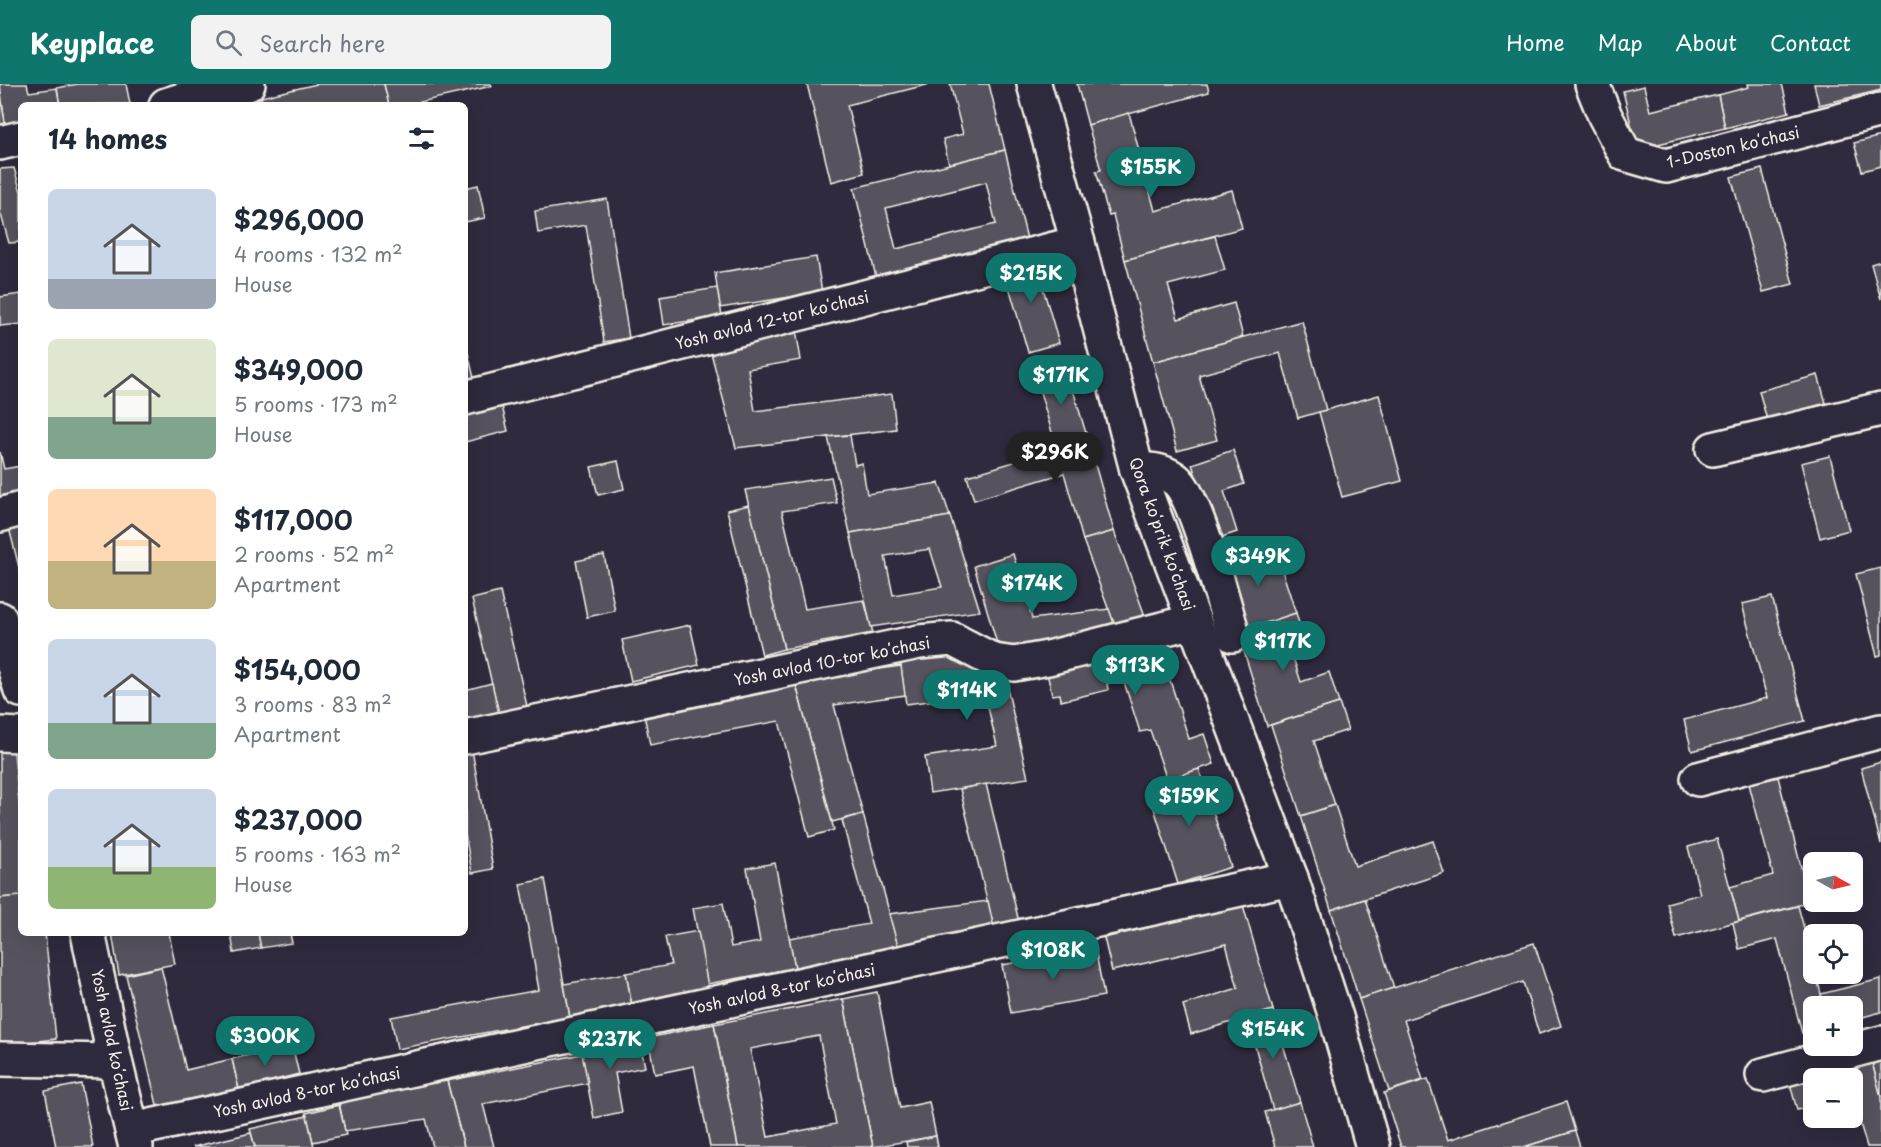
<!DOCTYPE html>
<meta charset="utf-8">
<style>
body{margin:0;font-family:"Playpen Sans",sans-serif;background:#f2f2f3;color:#1f2937;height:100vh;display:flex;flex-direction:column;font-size:22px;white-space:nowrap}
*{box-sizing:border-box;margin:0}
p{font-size:20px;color:#747a83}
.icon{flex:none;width:33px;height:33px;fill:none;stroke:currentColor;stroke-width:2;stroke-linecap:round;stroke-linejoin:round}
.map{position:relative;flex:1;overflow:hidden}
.sheet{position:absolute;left:18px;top:18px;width:450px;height:834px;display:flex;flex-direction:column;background:#fff;border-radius:9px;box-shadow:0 6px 24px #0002}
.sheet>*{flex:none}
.needle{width:39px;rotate:98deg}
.fabs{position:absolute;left:1803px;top:768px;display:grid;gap:12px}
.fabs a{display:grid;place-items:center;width:60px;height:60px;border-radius:9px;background:#fff;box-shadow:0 6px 24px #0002;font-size:30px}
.price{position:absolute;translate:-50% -51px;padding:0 14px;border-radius:21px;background:#0f766e;color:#fff;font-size:20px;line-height:39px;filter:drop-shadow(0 2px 3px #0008)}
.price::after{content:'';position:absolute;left:50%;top:36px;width:18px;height:14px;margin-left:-9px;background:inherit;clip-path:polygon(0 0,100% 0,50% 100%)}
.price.current{background:#222;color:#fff}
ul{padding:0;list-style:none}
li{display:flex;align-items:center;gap:18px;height:150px;padding:0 30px}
li span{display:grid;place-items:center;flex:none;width:168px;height:120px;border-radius:9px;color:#555}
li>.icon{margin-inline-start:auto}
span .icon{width:72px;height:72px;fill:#fffc;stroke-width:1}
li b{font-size:26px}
h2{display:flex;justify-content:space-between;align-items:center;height:72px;padding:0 30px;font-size:26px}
header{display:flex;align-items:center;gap:36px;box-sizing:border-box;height:84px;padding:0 30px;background:#0f766e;color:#fff}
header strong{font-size:28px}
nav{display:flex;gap:33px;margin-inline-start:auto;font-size:21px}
.search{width:420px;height:54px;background:#f2f2f3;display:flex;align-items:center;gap:15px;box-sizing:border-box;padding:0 21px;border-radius:9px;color:#747a83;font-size:22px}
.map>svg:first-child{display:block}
.building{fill:#56525f;stroke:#f4f1e8;stroke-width:1.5;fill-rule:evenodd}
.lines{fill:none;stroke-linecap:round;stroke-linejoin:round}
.minor-casing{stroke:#f4f1e8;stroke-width:38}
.minor{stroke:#2f2a3d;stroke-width:33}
.labels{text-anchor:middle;stroke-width:4.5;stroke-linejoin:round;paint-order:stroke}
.street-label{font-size:16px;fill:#f4f1e8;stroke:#2f2a3d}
</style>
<header>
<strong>Keyplace</strong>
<div class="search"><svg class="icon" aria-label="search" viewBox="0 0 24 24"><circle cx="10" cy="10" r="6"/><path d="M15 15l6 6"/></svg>Search here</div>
<nav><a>Home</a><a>Map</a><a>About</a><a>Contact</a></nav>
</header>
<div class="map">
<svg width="1881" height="1063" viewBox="0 0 1881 1063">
<rect width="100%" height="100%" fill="#2f2a3d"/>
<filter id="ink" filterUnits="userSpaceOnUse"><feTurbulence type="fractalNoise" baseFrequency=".0167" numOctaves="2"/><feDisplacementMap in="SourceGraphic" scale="12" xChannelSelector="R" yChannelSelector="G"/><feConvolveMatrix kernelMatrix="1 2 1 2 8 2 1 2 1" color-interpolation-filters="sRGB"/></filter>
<g filter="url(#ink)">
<!-- building -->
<g class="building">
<path d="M 0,0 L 27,0 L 29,8 L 57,4 L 60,21 L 21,21 L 21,38 L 5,41 Z"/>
<path d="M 78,0 L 126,0 L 130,20 L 60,21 L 57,4 Z"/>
<path d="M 317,0 L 384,0 L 389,21 L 263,21 L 261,13 Z"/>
<path d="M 384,0 L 491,0 L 492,2 L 420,18 L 420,21 L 389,21 Z"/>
<path d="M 807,0 L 930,0 L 847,21 L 864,89 L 831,98 Z"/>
<path d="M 950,0 L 989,0 L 1005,66 L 949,80 L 943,55 L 963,50 Z"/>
<path d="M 1077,0 L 1207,0 L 1209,8 L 1088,41 Z"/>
<path d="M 1748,0 L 1782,0 L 1789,28 L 1725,44 L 1718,11 L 1749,3 Z"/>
<path d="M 1814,0 L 1881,0 L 1881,6 L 1819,21 Z"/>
<path d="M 1644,2 L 1650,27 L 1718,11 L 1725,44 L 1637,65 L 1623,7 Z"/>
<path d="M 0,10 L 6,44 L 0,45 Z"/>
<path d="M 261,13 L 263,21 L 225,21 Z"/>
<path d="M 1129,29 L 1155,127 L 1232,106 L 1242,144 L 1125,176 L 1113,131 L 1109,132 L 1096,87 L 1101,86 L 1088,41 Z"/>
<path d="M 1881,52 L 1881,82 L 1862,87 L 1854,59 Z"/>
<path d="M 1005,66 L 1028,159 L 877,197 L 854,104 ZM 986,98 L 996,140 L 896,165 L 886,124 Z"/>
<path d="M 14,84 L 21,108 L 21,158 L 9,159 L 0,127 L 0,85 Z"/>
<path d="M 1762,85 L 1793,200 L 1763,208 L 1731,93 Z"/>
<path d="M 478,101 L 485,134 L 465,138 L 465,104 Z"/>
<path d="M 607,115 L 629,254 L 604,258 L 586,141 L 538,149 L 535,127 Z"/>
<path d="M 1215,152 L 1225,186 L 1168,201 L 1178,235 L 1234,219 L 1243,253 L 1153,278 L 1125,176 Z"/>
<path d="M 816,173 L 822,208 L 720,224 L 715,189 Z"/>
<path d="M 1034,173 L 1059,259 L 1028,268 L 1003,182 Z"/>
<path d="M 1881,177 L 1881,215 L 1871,180 Z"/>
<path d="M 717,204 L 722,232 L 664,241 L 660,213 Z"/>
<path d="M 21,210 L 21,240 L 0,242 L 0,213 Z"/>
<path d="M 1302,237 L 1326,326 L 1298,334 L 1280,269 L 1199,291 L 1217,356 L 1177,367 L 1153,278 Z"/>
<path d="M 796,246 L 801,276 L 748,285 L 755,327 L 892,310 L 896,345 L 736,364 L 709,261 Z"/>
<path d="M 465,257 L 475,298 L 465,301 Z"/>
<path d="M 1065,279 L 1088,356 L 1057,365 L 1034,288 Z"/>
<path d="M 1818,291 L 1826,319 L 1767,336 L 1759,307 Z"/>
<path d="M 1379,311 L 1402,397 L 1342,413 L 1319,328 Z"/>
<path d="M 501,318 L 508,347 L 465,358 L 465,328 Z"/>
<path d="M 850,351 L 855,381 L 862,379 L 867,410 L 939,399 L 950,432 L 850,449 L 828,353 Z"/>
<path d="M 1088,356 L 1114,447 L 1083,456 L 1064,389 L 974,416 L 967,392 Z"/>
<path d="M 1233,366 L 1244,400 L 1224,407 L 1237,448 L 1216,455 L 1192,380 Z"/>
<path d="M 0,368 L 4,385 L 21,382 L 21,411 L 0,415 Z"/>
<path d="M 1830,372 L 1849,446 L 1820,454 L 1801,379 Z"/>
<path d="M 618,377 L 624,405 L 598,411 L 591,383 Z"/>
<path d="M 831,393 L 837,419 L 782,427 L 805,525 L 864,516 L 873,549 L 784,565 L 745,406 Z"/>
<path d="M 749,421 L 784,565 L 762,571 L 727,426 Z"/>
<path d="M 950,432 L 980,527 L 871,543 L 850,449 ZM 930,465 L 942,503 L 893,511 L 885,472 Z"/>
<path d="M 21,441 L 21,491 L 9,444 Z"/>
<path d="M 1114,447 L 1148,540 L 1118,551 L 1083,456 Z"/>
<path d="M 1273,459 L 1296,529 L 1242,547 L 1220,476 Z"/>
<path d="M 1013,470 L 1020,494 L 1029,500 L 1034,517 L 1030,527 L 1032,535 L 1109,525 L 1118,551 L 1001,573 L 974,482 Z"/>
<path d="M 604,471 L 615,527 L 587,533 L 576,477 Z"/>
<path d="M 1881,484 L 1881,571 L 1877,572 L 1856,490 Z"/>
<path d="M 500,508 L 527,622 L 499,630 L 472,515 Z"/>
<path d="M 1772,513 L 1805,637 L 1692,667 L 1684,636 L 1767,614 L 1742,520 Z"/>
<path d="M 1296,529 L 1304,556 L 1289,561 L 1301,598 L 1329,588 L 1339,619 L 1267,642 L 1238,548 Z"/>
<path d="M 690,541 L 699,581 L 631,597 L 622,556 Z"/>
<path d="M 1155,550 L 1189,655 L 1204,650 L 1214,680 L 1167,696 L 1150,646 L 1140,648 L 1123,595 L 1107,599 L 1108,606 L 1061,617 L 1060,610 L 1052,611 L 1044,576 Z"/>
<path d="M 963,568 L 1006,599 L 1028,694 L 930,709 L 925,673 L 997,662 L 985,610 L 906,620 L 900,577 Z"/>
<path d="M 901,582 L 905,611 L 834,621 L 863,730 L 832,738 L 795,597 Z"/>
<path d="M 795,597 L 834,746 L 809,753 L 779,637 L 650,661 L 643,625 Z"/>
<path d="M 492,599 L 499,630 L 465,638 L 465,606 Z"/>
<path d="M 1339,619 L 1348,646 L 1314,657 L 1335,721 L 1301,732 L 1271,641 Z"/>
<path d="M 13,660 L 21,736 L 21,812 L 0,814 L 0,661 Z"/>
<path d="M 472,666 L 493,785 L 472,789 L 465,750 L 465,667 Z"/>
<path d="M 1881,678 L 1881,760 L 1861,684 Z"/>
<path d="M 1199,685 L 1231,783 L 1178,800 L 1147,702 Z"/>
<path d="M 1778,693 L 1810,818 L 1739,837 L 1730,803 L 1773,791 L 1749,700 Z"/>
<path d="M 986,700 L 1019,838 L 994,845 L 960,705 Z"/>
<path d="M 1335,721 L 1355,782 L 1433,757 L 1444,789 L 1331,826 L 1301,732 Z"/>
<path d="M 863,730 L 899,865 L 795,884 L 789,854 L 869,840 L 842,736 Z"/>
<path d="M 1717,755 L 1739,837 L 1676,854 L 1667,819 L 1700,810 L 1688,763 Z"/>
<path d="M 775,779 L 795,884 L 707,900 L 693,824 L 723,819 L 731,863 L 760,858 L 747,784 Z"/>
<path d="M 545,795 L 570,933 L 397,965 L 391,933 L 539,906 L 520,800 Z"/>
<path d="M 21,812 L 21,849 L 45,849 L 56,955 L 0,961 L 0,814 Z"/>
<path d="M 1365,815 L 1394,904 L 1359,915 L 1331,826 Z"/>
<path d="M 988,817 L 995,849 L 898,862 L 889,830 Z"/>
<path d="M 1243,821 L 1273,926 L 1191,950 L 1183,921 L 1238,904 L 1226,860 L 1112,887 L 1104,854 Z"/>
<path d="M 1798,822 L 1814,881 L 1814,890 L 1816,890 L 1824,922 L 1814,922 L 1814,946 L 1802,949 L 1777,855 L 1739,865 L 1733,839 Z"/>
<path d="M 698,847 L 709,908 L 632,922 L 626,889 L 671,881 L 665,853 Z"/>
<path d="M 112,849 L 169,849 L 175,880 L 119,891 Z"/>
<path d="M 231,849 L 258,849 L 261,864 L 234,869 Z"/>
<path d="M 258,849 L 290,849 L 292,859 L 261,864 Z"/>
<path d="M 1534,859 L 1561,942 L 1539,950 L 1523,898 L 1404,936 L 1423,996 L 1389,1007 L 1359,915 Z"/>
<path d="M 1095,864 L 1104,912 L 1011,929 L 1002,881 Z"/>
<path d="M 161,883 L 186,986 L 232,975 L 239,1005 L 158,1025 L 126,891 Z"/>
<path d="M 626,889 L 632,922 L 570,933 L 564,900 Z"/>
<path d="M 1881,895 L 1881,928 L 1852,936 L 1852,922 L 1824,922 L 1821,910 Z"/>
<path d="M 877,908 L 900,1024 L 929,1018 L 936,1052 L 873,1063 L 843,915 Z"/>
<path d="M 843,915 L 873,1063 L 738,1063 L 714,940 ZM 819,952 L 836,1040 L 768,1053 L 750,965 Z"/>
<path d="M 1273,926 L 1300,1018 L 1273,1026 L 1247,934 Z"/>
<path d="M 714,940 L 738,1063 L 710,1063 L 694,982 L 655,990 L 648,954 Z"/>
<path d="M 638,949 L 645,983 L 615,989 L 622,1028 L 594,1034 L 580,961 Z"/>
<path d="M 292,961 L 299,990 L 239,1005 L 232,975 Z"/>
<path d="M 1881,968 L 1881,1013 L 1870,971 Z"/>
<path d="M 582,970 L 588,999 L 483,1020 L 494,1063 L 464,1063 L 447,997 Z"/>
<path d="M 1870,971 L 1881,1013 L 1881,1063 L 1867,1063 L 1852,1012 L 1852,994 L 1814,994 L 1814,1022 L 1797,1026 L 1788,992 Z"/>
<path d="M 1428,995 L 1448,1056 L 1566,1018 L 1575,1047 L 1524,1063 L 1401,1063 L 1384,1009 Z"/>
<path d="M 447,997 L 464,1063 L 433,1063 L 426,1035 L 345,1047 L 338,1014 Z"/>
<path d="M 81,1000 L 93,1063 L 56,1063 L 45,1007 Z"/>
<path d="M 1300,1018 L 1313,1063 L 1275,1063 L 1265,1028 Z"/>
<path d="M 339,1021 L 346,1051 L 313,1058 L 306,1029 Z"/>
<path d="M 307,1032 L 314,1063 L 255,1063 L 250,1045 Z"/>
<path d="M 1575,1047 L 1580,1063 L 1524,1063 Z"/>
<path d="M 251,1049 L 255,1063 L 193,1063 Z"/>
<path d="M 936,1052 L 938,1063 L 907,1063 L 906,1058 Z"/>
</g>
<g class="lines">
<!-- minor casing -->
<g class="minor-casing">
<g id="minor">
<path d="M 1034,0 L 1078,159 L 1137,386 L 1291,794 L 1336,933 L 1373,1063"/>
<path d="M 1592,0 L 1605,32 L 1625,70 L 1666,82 L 1881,26"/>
<path d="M 166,21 L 210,7 L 248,0"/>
<path d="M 0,59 L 21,54"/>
<path d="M 465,314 L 1078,159"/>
<path d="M 1713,365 L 1881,325"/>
<path d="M 1137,386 C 1150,385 1165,387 1176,396 C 1196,412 1224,521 1233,551"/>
<path d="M 0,431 L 21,425"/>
<path d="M 0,535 L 21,606"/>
<path d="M 0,650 L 21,651"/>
<path d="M 465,653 L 919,558 L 952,555 L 994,577 L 1014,580 L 1048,574 L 1194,537"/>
<path d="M 1698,695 L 1881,647"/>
<path d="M 88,849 L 115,977 L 136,1063"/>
<path d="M 0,975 L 115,977"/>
<path d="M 1763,991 L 1881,959"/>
<path d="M 132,1046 L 1291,794"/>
</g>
</g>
<!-- minor -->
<use href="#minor" class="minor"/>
</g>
</g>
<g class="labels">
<!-- street labels -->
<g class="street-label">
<text transform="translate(1733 63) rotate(-13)" y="6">1-Doston koʻchasi</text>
<text transform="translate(772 236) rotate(-14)" y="6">Yosh avlod 12-tor koʻchasi</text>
<text transform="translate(1162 450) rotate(70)" y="6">Qora koʻprik koʻchasi</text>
<text transform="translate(832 577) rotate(-11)" y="6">Yosh avlod 10-tor koʻchasi</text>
<text transform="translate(782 905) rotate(-12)" y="6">Yosh avlod 8-tor koʻchasi</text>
<text transform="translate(112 956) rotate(78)" y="6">Yosh avlod koʻchasi</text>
<text transform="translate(307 1008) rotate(-12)" y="6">Yosh avlod 8-tor koʻchasi</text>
</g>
</g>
</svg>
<div class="fabs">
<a><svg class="needle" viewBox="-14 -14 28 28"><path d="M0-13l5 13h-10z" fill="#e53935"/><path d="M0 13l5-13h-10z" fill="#747a83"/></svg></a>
<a><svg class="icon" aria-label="locate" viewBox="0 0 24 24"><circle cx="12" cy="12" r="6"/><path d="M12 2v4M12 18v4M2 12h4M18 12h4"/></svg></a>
<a>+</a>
<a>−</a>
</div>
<b class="price" style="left:1151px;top:114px">$155K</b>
<b class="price" style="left:1031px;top:220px">$215K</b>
<b class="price" style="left:1061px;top:322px">$171K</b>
<b class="price current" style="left:1055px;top:399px">$296K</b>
<b class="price" style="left:1258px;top:503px">$349K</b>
<b class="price" style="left:1032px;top:530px">$174K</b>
<b class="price" style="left:1283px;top:588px">$117K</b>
<b class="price" style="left:1135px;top:612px">$113K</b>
<b class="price" style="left:967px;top:637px">$114K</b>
<b class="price" style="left:1189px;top:743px">$159K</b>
<b class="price" style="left:1053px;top:897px">$108K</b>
<b class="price" style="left:1273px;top:976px">$154K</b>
<b class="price" style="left:265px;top:983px">$300K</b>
<b class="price" style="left:610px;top:986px">$237K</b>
<section class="sheet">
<h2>14 homes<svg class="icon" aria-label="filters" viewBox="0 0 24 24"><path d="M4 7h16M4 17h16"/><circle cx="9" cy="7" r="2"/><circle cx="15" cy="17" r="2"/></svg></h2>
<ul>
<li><span style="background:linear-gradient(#c9d6e8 75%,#9aa5b1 0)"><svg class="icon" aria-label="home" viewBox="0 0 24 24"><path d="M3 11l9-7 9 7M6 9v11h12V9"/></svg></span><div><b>$296,000</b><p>4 rooms · 132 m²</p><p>House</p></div></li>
<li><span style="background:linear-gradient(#dfe7d0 65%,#7fa58c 0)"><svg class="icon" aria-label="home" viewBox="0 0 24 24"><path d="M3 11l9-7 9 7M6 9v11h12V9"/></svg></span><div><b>$349,000</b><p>5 rooms · 173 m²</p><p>House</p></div></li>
<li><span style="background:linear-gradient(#ffd9b3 60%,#c2b280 0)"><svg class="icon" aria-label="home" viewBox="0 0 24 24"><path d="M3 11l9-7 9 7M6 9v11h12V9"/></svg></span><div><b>$117,000</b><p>2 rooms · 52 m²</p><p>Apartment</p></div></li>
<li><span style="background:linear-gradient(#c9d6e8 70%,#7fa58c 0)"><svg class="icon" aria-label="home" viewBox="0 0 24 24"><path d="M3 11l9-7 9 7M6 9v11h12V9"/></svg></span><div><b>$154,000</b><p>3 rooms · 83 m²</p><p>Apartment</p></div></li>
<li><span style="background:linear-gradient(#c9d6e8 65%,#8fb573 0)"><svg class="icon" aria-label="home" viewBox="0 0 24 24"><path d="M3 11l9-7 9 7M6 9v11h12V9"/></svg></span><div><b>$237,000</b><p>5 rooms · 163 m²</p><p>House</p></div></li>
</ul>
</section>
</div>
